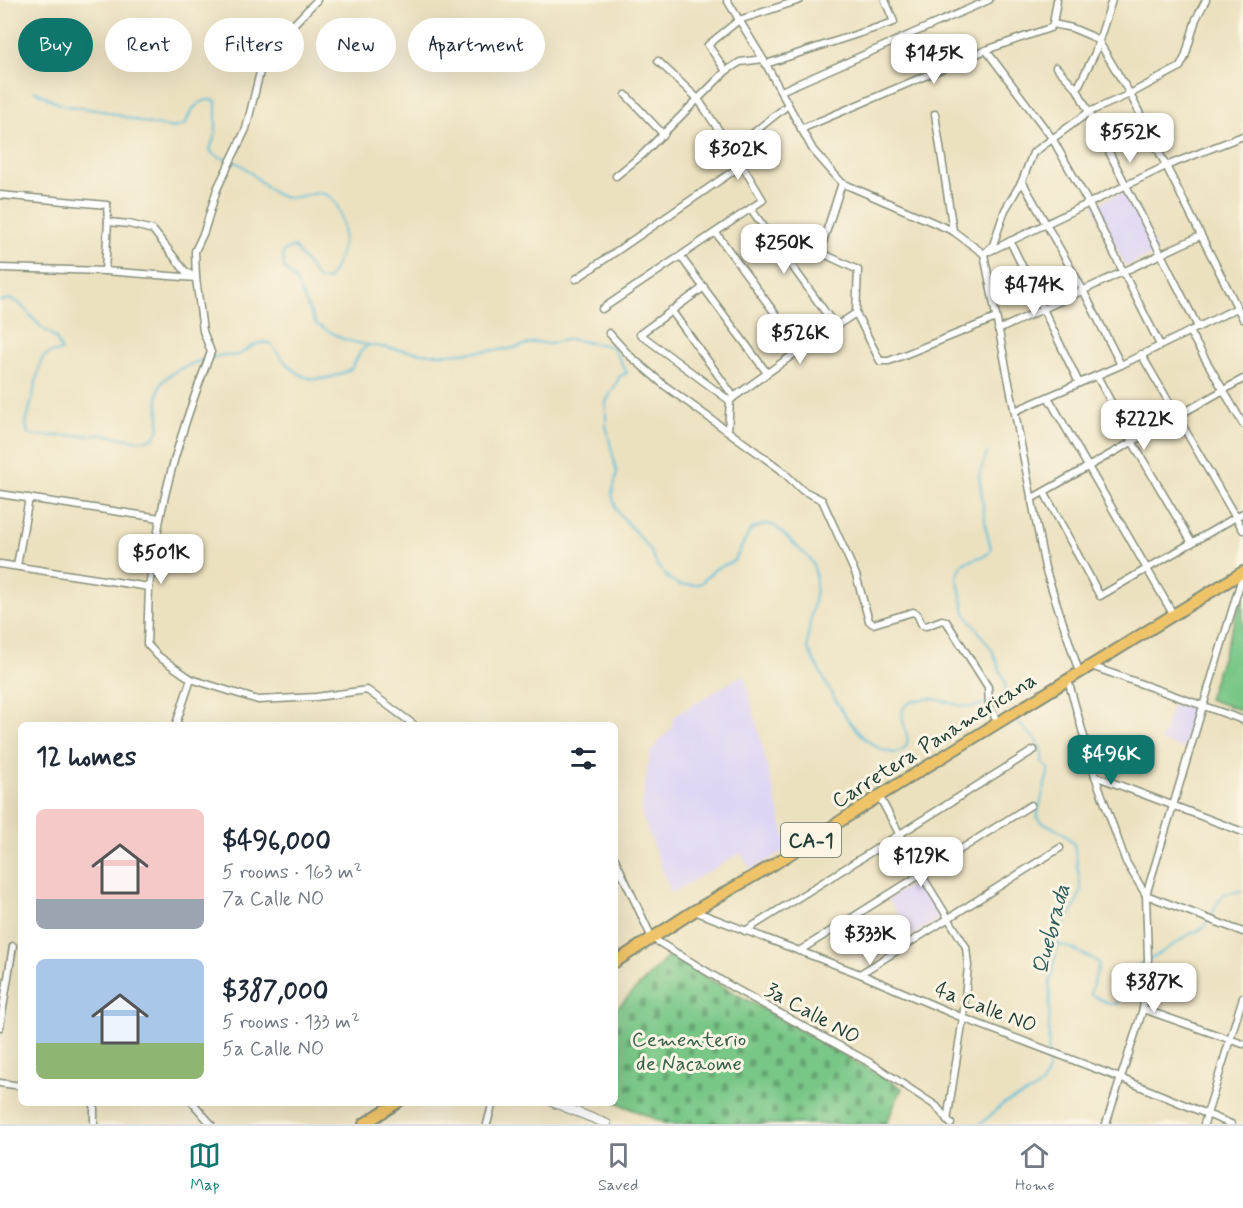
<!DOCTYPE html>
<meta charset="utf-8">
<style>
body{margin:0;font-family:Mynerve,sans-serif;background:#f6f6f7;color:#1f2937;height:100vh;display:flex;flex-direction:column;font-size:22px;white-space:nowrap}
*{box-sizing:border-box;margin:0}
p{font-size:20px;color:#747a83}
.icon{flex:none;width:33px;height:33px;fill:none;stroke:currentColor;stroke-width:2;stroke-linecap:round;stroke-linejoin:round}
.map{position:relative;flex:1;overflow:hidden}
.side{position:absolute;left:18px;top:722px;width:600px;height:384px;display:flex;flex-direction:column;background:#fff;border-radius:9px;box-shadow:0 6px 24px #0002}
.side>*{flex:none}
.guide{position:absolute;left:18px;top:18px;width:600px;height:54px;display:flex;gap:12px}
.price{position:absolute;translate:-50% -51px;padding:0 14px;border-radius:12px;background:#fff;color:#222;font-size:20px;line-height:39px;filter:drop-shadow(0 2px 3px #0008)}
.price::after{content:'';position:absolute;left:50%;top:36px;width:18px;height:14px;margin-left:-9px;background:inherit;clip-path:polygon(0 0,100% 0,50% 100%)}
.price.on{background:#0f766e;color:#fff}
ul{padding:0;list-style:none}
li{display:flex;align-items:center;gap:18px;height:150px;padding:0 18px}
li span{display:grid;place-items:center;flex:none;width:168px;height:120px;border-radius:9px;color:#555}
li>.icon{margin-inline-start:auto}
span .icon{width:72px;height:72px;fill:#fffc;stroke-width:1}
li b{font-size:26px}
h2{display:flex;justify-content:space-between;align-items:center;height:72px;padding:0 18px;font-size:26px}
.chip{padding:0 21px;border-radius:27px;background:#fff;box-shadow:0 6px 24px #0002;font-size:21px;line-height:54px}
.chip.on{background:#0f766e;color:#fff}
.dock{display:flex;justify-content:space-around;align-items:center;height:84px;border-top:2px solid #e0e1e3;background:#fff;font-size:16px;color:#747a83}
.dock a{display:grid;justify-items:center;gap:3px}
.dock .on{color:#0f766e}
.map>svg:first-child{display:block}
.built{fill:#ded5f5}
.cemetery{fill:url(#cemetery-stones);stroke:#4c825e;stroke-width:1.5}
.pitch{fill:#79c787;stroke:#4c825e;stroke-width:1.5}
.lines{fill:none;stroke-linecap:round;stroke-linejoin:round}
.stream{stroke:#5cbdda;stroke-width:2}
.minor-casing{stroke:#868f7a;stroke-width:9}
.tertiary-casing{stroke:#868f7a;stroke-width:10}
.trunk-casing{stroke:#868f7a;stroke-width:14}
.minor{stroke:#fff;stroke-width:6}
.tertiary{stroke:#fff;stroke-width:8}
.trunk{stroke:#efc469;stroke-width:10}
.labels{text-anchor:middle;stroke-width:6;stroke-linejoin:round;paint-order:stroke}
.shield{fill:#fcf5e5;stroke:#617469;stroke-width:1.5}
.shield-label{font-size:20px;font-weight:bold;fill:#1f3d34}
.street-label{font-size:21px;fill:#1f3d34;stroke:#fcf5e5}
.park-label{font-size:21px;fill:#366049;stroke:#fcf5e5}
.water-label{font-size:22px;font-style:italic;fill:#2e5d5e;stroke:#fcf5e5}
</style>
<div class="map">
<svg width="1243" height="1124" viewBox="0 0 1243 1124">
<defs>
<pattern id="cemetery-stones" width="16" height="16" patternUnits="userSpaceOnUse" patternTransform="scale(1.5)"><rect width="16" height="16" fill="#79c787"/><path d="M2 7V4a2 2 0 0 1 4 0v3zM10 15v-3a2 2 0 0 1 4 0v3z" fill="#63a36f"/></pattern>
</defs>
<rect width="100%" height="100%" fill="#fcf5e5"/>
<filter id="ink" filterUnits="userSpaceOnUse"><feTurbulence type="fractalNoise" baseFrequency=".0167" numOctaves="2"/><feDisplacementMap in="SourceGraphic" scale="12" xChannelSelector="R" yChannelSelector="G"/><feConvolveMatrix kernelMatrix="1 2 1 2 8 2 1 2 1" color-interpolation-filters="sRGB"/></filter>
<filter id="wash" filterUnits="userSpaceOnUse"><feTurbulence type="fractalNoise" baseFrequency=".008" numOctaves="4" result="noise"/><feDisplacementMap in="SourceGraphic" scale="24" xChannelSelector="R" yChannelSelector="G"/><feGaussianBlur stdDeviation="1.35" result="paint"/><feColorMatrix in="noise" values="0 0 0 0 0 0 0 0 0 0 0 0 0 0 0 0 0 1.4 0 .05"/><feComposite in="paint" operator="in"/></filter>
<g filter="url(#wash)">
<rect width="100%" height="100%" fill="#ece1bf"/>
<!-- built -->
<g class="built">
<path d="M 1126,190 L 1158,252 L 1126,266 L 1093,206 Z"/>
<path d="M 744,674 L 788,848 L 751,870 L 741,853 L 671,893 L 641,812 L 650,753 L 658,742 L 672,728 L 673,717 Z"/>
<path d="M 1174,700 L 1198,708 L 1185,749 L 1161,741 Z"/>
<path d="M 919,880 L 942,917 L 912,936 L 888,899 Z"/>
</g>
<!-- cemetery -->
<path class="cemetery" d="M 669,956 L 902,1088 L 886,1124 L 666,1124 L 615,1102 L 615,1010 Z"/>
<!-- pitch -->
<path class="pitch" d="M 1243,596 L 1243,711 L 1208,699 Z"/>
<g class="lines">
<!-- stream -->
<g class="stream">
<path d="M 35,91 L 61,105 L 103,111 L 150,124 L 174,128 L 186,124 C 189,110 201,96 216,101 L 216,132 L 210,150 L 213,154 C 222,159 234,160 243,166 C 255,175 265,189 278,195 C 293,203 309,190 324,194 C 340,198 345,227 343,242 C 341,254 335,269 328,280 L 318,279 L 294,247 L 285,250 L 283,254 L 284,268 L 295,280 L 316,324 L 343,339 L 362,344 L 429,354 L 448,354 L 510,349 L 536,342 L 549,344 L 569,339 L 610,346 L 613,348 L 627,373 L 620,376 L 606,402 L 606,425 L 617,473 L 612,494 L 617,511 L 649,548 L 657,565 L 669,579 L 679,585 L 696,585 L 701,583 L 715,569 L 734,561 L 751,529 L 767,524 L 775,526 L 811,560 C 825,587 805,620 808,649 C 827,682 847,735 883,750 C 890,753 898,755 904,749 C 914,740 899,723 903,710 C 906,703 912,702 918,700 C 938,695 952,706 971,707 C 976,707 980,704 985,704 C 992,703 1000,706 1007,709"/>
<path d="M 0,301 L 10,299 L 19,303 L 41,327 L 55,337 L 62,351 C 53,352 46,352 41,361 L 26,424 L 28,434 C 35,439 91,434 105,435 C 119,436 143,446 155,436 C 165,427 152,397 162,383 C 171,368 207,358 224,355 C 229,355 234,357 238,355 C 249,350 258,338 271,344 C 295,377 311,390 351,369 L 361,351 L 367,346"/>
<path d="M 987,453 L 979,475 L 986,529 L 991,548 L 988,554 L 962,564 L 957,577 L 965,613 L 992,650 L 1005,682 L 1007,709"/>
<path d="M 1056,945 L 1066,946 L 1097,961 L 1099,965 L 1090,994 L 1110,1004 L 1116,1004 L 1120,1000 L 1131,969 L 1156,956 L 1190,934 L 1204,928 L 1223,894 L 1243,891"/>
<path d="M 981,1124 L 1003,1104 L 1033,1091 L 1043,1083 L 1048,1070 L 1050,982 L 1060,931 L 1076,905 L 1081,890 L 1074,844 L 1064,833 L 1042,822 L 1037,817 L 1049,769 L 1042,763 C 1042,759 1042,756 1042,753 C 1040,740 1023,729 1014,718"/>
</g>
</g>
</g>
<g filter="url(#ink)">
<g class="lines">
<!-- minor casing -->
<g class="minor-casing">
<g id="minor">
<path d="M 727,0 L 763,59 L 813,150 L 842,183 L 953,231 L 984,254 L 1045,568 L 1079,672"/>
<path d="M 1112,0 L 1095,53 L 1077,89 L 1198,327"/>
<path d="M 1053,24 L 1072,28 L 1091,36 L 1099,42 L 1130,94 L 1243,319"/>
<path d="M 986,50 L 1052,138 L 1089,204 L 1160,345"/>
<path d="M 766,64 L 894,22 L 885,0"/>
<path d="M 1056,67 L 1077,89"/>
<path d="M 726,71 L 708,45 L 739,20 L 800,0"/>
<path d="M 781,91 L 989,0"/>
<path d="M 626,95 L 664,135"/>
<path d="M 935,114 L 953,231"/>
<path d="M 801,129 L 986,50 L 1050,28 L 1053,24 L 1057,0"/>
<path d="M 732,150 L 788,105"/>
<path d="M 616,176 L 642,155 L 726,71 L 740,62 L 763,59"/>
<path d="M 1022,181 L 1083,290 L 1121,365"/>
<path d="M 842,183 L 823,242 L 824,254 L 858,270 L 856,313 L 880,361 L 889,361 L 996,318"/>
<path d="M 0,195 L 107,205 L 108,222 L 105,271"/>
<path d="M 751,209 L 836,327"/>
<path d="M 108,222 L 129,224 L 153,230 L 185,271 L 196,278 L 203,331 L 211,352 C 190,406 171,462 160,519 C 156,541 153,564 149,587"/>
<path d="M 716,233 L 801,349"/>
<path d="M 1010,241 L 1079,383"/>
<path d="M 990,251 L 1166,166 L 1243,136"/>
<path d="M 984,254 L 993,245 L 1005,210 L 1022,181 L 1033,153 L 1089,112 L 1130,94 L 1180,67 L 1185,57 L 1196,19 L 1206,0"/>
<path d="M 681,257 L 767,373"/>
<path d="M 0,268 L 105,271 L 196,278 L 195,251 L 204,232 L 217,189 L 246,129 L 260,72 L 295,23 L 317,0"/>
<path d="M 576,279 L 742,165"/>
<path d="M 704,287 L 640,334 L 730,401"/>
<path d="M 602,309 L 763,200 L 742,165 L 698,99 L 658,61"/>
<path d="M 671,310 L 734,397"/>
<path d="M 998,330 L 1200,236"/>
<path d="M 1189,331 L 1243,424"/>
<path d="M 609,333 L 629,355 L 664,385 L 780,469 L 802,490 L 822,500 L 856,575 L 869,621 L 873,624 L 913,612 L 917,614 L 922,625 L 926,626 L 942,620 L 946,621 L 988,687 L 989,706 L 998,723"/>
<path d="M 1141,354 L 1243,530"/>
<path d="M 1097,376 L 1133,443 L 1192,543"/>
<path d="M 1048,397 L 1173,614"/>
<path d="M 1015,411 L 1121,365 L 1237,308"/>
<path d="M 728,430 L 730,401 L 734,397 L 801,349 L 856,313"/>
<path d="M 1044,492 L 1100,596 L 1243,513"/>
<path d="M 0,494 L 160,518"/>
<path d="M 1031,499 L 1243,379"/>
<path d="M 0,564 L 149,587 L 147,644 L 158,656 L 191,679 L 176,724"/>
<path d="M 17,566 L 29,498"/>
<path d="M 1091,666 L 1243,720"/>
<path d="M 191,679 L 258,700 L 316,697 L 367,690 L 413,724"/>
<path d="M 1068,680 L 1095,776 L 1126,862 L 1146,895"/>
<path d="M 1095,776 L 1243,832"/>
<path d="M 879,796 L 921,874 L 966,947 L 968,966 L 963,1018 L 947,1121"/>
<path d="M 615,859 L 652,938 L 732,987 L 874,1065 L 936,1106 L 951,1124"/>
<path d="M 1146,895 L 1243,932"/>
<path d="M 694,911 L 860,974 L 963,1018 L 1120,1078 L 1231,1124"/>
<path d="M 745,931 L 1034,750"/>
<path d="M 799,951 L 1031,805"/>
<path d="M 860,974 L 1060,848"/>
<path d="M 1143,1009 L 1243,1044"/>
<path d="M 0,1027 L 13,946"/>
<path d="M 0,1083 L 21,1086"/>
<path d="M 94,1102 L 94,1124"/>
<path d="M 192,1102 L 211,1124"/>
<path d="M 487,1124 L 493,1102"/>
<path d="M 1106,1124 L 1143,1009 L 1148,959 L 1146,895 L 1243,574"/>
<path d="M 1204,1124 L 1243,997"/>
</g>
</g>
<!-- tertiary casing -->
<g class="tertiary-casing">
<path id="tertiary" d="M 552,1102 L 607,1124"/>
</g>
<!-- trunk casing -->
<g class="trunk-casing">
<g id="trunk">
<path d="M 615,962 L 694,911 L 776,863 L 879,796 L 1243,572"/>
<path d="M 364,1124 L 398,1102"/>
</g>
</g>
<!-- minor -->
<use href="#minor" class="minor"/>
<!-- tertiary -->
<use href="#tertiary" class="tertiary"/>
<!-- trunk -->
<use href="#trunk" class="trunk"/>
</g>
</g>
<g class="labels">
<!-- shield labels -->
<rect class="shield" x="781" y="823" width="60" height="34" rx="4.5"/>
<g class="shield-label">
<text x="811" y="847">CA-1</text>
</g>
<!-- street labels -->
<g class="street-label">
<text transform="translate(934 740) rotate(-32)" y="7">Carretera Panamericana</text>
<text transform="translate(986 1007) rotate(21)" y="7">4a Calle NO</text>
<text transform="translate(813 1013) rotate(29)" y="7">3a Calle NO</text>
</g>
<!-- park labels -->
<g class="park-label">
<text x="689" y="1046">Cementerio<tspan x="689" dy="24">de Nacaome</tspan></text>
</g>
<!-- water labels -->
<g class="water-label">
<text transform="translate(1050 929) rotate(-75)" y="8">Quebrada</text>
</g>
</g>
</svg>
<b class="price" style="left:934px;top:85px">$145K</b>
<b class="price" style="left:1130px;top:164px">$552K</b>
<b class="price" style="left:738px;top:181px">$302K</b>
<b class="price" style="left:784px;top:275px">$250K</b>
<b class="price" style="left:1034px;top:317px">$474K</b>
<b class="price" style="left:800px;top:365px">$526K</b>
<b class="price" style="left:1144px;top:451px">$222K</b>
<b class="price" style="left:161px;top:585px">$501K</b>
<b class="price on" style="left:1111px;top:786px">$496K</b>
<b class="price" style="left:921px;top:888px">$129K</b>
<b class="price" style="left:870px;top:966px">$333K</b>
<b class="price" style="left:1154px;top:1014px">$387K</b>
<div class="guide">
<a class="chip on">Buy</a>
<a class="chip">Rent</a>
<a class="chip">Filters</a>
<a class="chip">New</a>
<a class="chip">Apartment</a>
</div>
<section class="side">
<h2>12 homes<svg class="icon" aria-label="filters" viewBox="0 0 24 24"><path d="M4 7h16M4 17h16"/><circle cx="9" cy="7" r="2"/><circle cx="15" cy="17" r="2"/></svg></h2>
<ul>
<li><span style="background:linear-gradient(#f6c9c9 75%,#9aa5b1 0)"><svg class="icon" aria-label="home" viewBox="0 0 24 24"><path d="M3 11l9-7 9 7M6 9v11h12V9"/></svg></span><div><b>$496,000</b><p>5 rooms · 163 m²</p><p>7a Calle NO</p></div></li>
<li><span style="background:linear-gradient(#a9c7e8 70%,#8fb573 0)"><svg class="icon" aria-label="home" viewBox="0 0 24 24"><path d="M3 11l9-7 9 7M6 9v11h12V9"/></svg></span><div><b>$387,000</b><p>5 rooms · 133 m²</p><p>5a Calle NO</p></div></li>
</ul>
</section>
</div>
<nav class="dock">
<a class="on"><svg class="icon" aria-label="map" viewBox="0 0 24 24"><path d="M3 6l6-2 6 2 6-2v14l-6 2-6-2-6 2zM9 4v14M15 6v14"/></svg>Map</a>
<a><svg class="icon" aria-label="saved" viewBox="0 0 24 24"><path d="M7 4h10v16l-5-4-5 4z"/></svg>Saved</a>
<a><svg class="icon" aria-label="home" viewBox="0 0 24 24"><path d="M3 11l9-7 9 7M6 9v11h12V9"/></svg>Home</a>
</nav>
